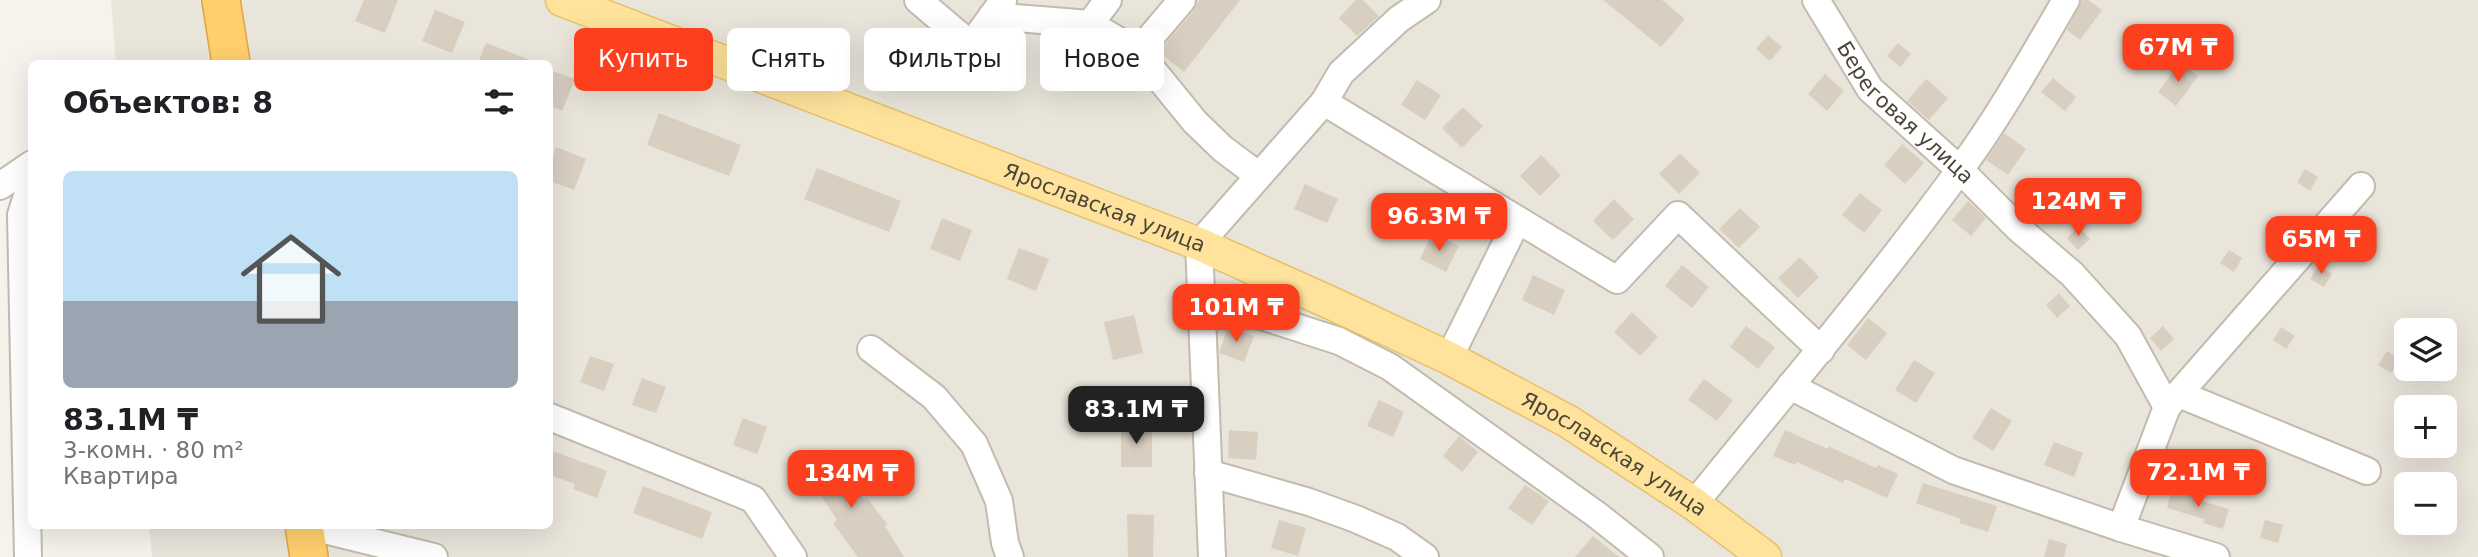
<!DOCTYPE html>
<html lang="ru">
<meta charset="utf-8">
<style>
body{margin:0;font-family:"DejaVu Sans",sans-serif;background:#f6f6f6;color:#202124;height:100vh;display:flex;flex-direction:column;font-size:26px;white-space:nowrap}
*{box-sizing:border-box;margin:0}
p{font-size:23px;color:#757577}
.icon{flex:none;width:38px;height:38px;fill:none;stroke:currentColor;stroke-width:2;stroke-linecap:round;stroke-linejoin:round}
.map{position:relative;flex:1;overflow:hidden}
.drawer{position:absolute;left:28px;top:60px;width:525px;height:469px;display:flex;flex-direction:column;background:#fff;border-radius:10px;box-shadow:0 7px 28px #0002}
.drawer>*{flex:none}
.guide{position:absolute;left:574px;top:28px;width:665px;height:63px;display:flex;gap:14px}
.fabs{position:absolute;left:2394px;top:318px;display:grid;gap:14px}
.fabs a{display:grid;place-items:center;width:63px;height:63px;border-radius:10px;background:#fff;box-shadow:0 7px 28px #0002;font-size:35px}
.price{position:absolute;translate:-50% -60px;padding:0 16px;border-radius:14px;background:#fc3f1d;color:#fff;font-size:23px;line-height:46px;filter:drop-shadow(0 2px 4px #0008)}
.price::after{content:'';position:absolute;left:50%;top:42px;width:21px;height:16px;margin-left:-10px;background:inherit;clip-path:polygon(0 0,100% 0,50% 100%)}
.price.current{background:#222;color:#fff}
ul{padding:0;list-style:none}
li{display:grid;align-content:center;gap:14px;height:371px;padding:0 35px}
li+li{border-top:2px solid #e0e0e0}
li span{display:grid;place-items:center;height:217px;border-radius:10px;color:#555}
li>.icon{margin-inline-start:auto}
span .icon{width:126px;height:126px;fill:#fffc;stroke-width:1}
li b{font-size:30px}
h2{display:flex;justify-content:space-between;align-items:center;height:84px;padding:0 35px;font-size:30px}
.pill{padding:0 24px;border-radius:10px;background:#fff;box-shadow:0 7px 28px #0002;font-size:24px;line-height:63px}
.pill.current{background:#fc3f1d;color:#fff}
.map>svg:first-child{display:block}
.residential{fill:#eae5da;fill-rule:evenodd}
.building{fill:#d8cfc1}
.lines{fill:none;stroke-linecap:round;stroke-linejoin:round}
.minor-casing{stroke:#c2bbae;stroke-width:30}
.major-casing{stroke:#e6c16a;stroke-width:35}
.highway-casing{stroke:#e0a43c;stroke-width:40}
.minor{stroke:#fff;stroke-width:26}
.major{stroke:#ffe39c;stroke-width:32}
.highway{stroke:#ffcf6e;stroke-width:37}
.labels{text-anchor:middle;stroke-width:5;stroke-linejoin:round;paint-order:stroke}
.street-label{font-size:21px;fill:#4b4439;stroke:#fff}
</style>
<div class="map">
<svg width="2478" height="557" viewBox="0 0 2478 557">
<rect width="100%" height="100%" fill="#f6f3ec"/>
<!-- residential -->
<path class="residential" d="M 111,0 L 2478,0 L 2478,557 L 152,557 L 149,525 L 550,525 L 550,63 L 116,63 ZM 2406,331 L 2445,331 L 2445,369 L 2406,369 ZM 2406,408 L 2445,408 L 2445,446 L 2406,446 ZM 2406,485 L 2445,485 L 2445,523 L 2406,523 Z"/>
<!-- building -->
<g class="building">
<path d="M 364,0 L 398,0 L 385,33 L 355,21 Z"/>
<path d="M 1199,0 L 1240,0 L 1184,72 L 1159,52 L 1194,10 Z"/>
<path d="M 1356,0 L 1363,0 L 1379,16 L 1357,36 L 1339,18 Z"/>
<path d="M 1603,0 L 1662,0 L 1685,19 L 1661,47 Z"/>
<path d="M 2082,0 L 2088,0 L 2102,10 L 2080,40 L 2067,30 Z"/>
<path d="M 435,10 L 465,22 L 452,53 L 422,41 Z"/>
<path d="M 1768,35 L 1782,47 L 1770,61 L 1756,49 Z"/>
<path d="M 486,43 L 535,62 L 535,63 L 478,63 Z"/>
<path d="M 1898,43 L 1911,54 L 1900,67 L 1887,56 Z"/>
<path d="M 2180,62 L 2198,76 L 2176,106 L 2158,92 Z"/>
<path d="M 550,70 L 575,79 L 562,111 L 550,106 Z"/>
<path d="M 1825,74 L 1844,91 L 1827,111 L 1808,94 Z"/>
<path d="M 2053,78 L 2076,97 L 2065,111 L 2041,92 Z"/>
<path d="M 1926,79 L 1948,98 L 1929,120 L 1907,101 Z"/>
<path d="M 1417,80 L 1441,95 L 1425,120 L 1401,105 Z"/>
<path d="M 1463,107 L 1483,126 L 1462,148 L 1442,128 Z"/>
<path d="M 659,113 L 741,145 L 729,176 L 647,145 Z"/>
<path d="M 2004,133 L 2026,149 L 2008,175 L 1986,160 Z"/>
<path d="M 1902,144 L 1924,163 L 1905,184 L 1884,165 Z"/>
<path d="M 556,147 L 586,159 L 574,190 L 550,181 L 550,165 Z"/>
<path d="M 1680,153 L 1700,173 L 1679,194 L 1659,174 Z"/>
<path d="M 1541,155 L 1561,175 L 1540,196 L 1520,176 Z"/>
<path d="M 817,168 L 901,201 L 889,232 L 804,199 Z"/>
<path d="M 2305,169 L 2318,177 L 2310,191 L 2297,182 Z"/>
<path d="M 1305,184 L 1338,199 L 1327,223 L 1294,209 Z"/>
<path d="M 1860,193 L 1882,210 L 1864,233 L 1842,215 Z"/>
<path d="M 1614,199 L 1634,219 L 1613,240 L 1593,221 Z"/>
<path d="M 1968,201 L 1986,218 L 1971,236 L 1952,220 Z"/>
<path d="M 1740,208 L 1760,227 L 1739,248 L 1719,229 Z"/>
<path d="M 942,218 L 972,230 L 960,261 L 930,249 Z"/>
<path d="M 2079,227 L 2090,239 L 2078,250 L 2067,238 Z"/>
<path d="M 1432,234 L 1459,246 L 1446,272 L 1420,259 Z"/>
<path d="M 1019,248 L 1049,259 L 1036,291 L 1007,279 Z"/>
<path d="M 2229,250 L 2242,258 L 2234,272 L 2220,263 Z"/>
<path d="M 1800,257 L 1819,277 L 1798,298 L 1778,278 Z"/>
<path d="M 1682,265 L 1709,287 L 1692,308 L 1665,286 Z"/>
<path d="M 2319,265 L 2332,274 L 2324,287 L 2310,279 Z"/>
<path d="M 1533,275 L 1565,290 L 1554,315 L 1522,300 Z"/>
<path d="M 2059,293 L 2070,306 L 2057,318 L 2046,305 Z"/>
<path d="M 1632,312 L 1658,337 L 1640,356 L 1614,332 Z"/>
<path d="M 1134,315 L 1143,353 L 1113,360 L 1104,322 Z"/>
<path d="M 1868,318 L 1887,333 L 1866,360 L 1847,345 Z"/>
<path d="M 1228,326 L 1254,336 L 1244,362 L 1219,353 Z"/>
<path d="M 1746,326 L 1775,347 L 1758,369 L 1730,347 Z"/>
<path d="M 2163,326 L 2174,339 L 2161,351 L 2150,338 Z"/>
<path d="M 2281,327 L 2295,336 L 2286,349 L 2273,340 Z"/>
<path d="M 2387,351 L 2400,360 L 2391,373 L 2378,365 Z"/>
<path d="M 590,356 L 614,364 L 604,391 L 580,382 Z"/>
<path d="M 1914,360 L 1935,373 L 1916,403 L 1895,390 Z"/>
<path d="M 642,378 L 666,387 L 656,413 L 632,405 Z"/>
<path d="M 1704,379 L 1733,400 L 1717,421 L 1688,400 Z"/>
<path d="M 1379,400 L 1404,412 L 1393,437 L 1367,426 Z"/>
<path d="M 1991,408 L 2012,421 L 1993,451 L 1972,438 Z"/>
<path d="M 743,418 L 767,427 L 757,454 L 733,445 Z"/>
<rect x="1121" y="424" width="31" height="43"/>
<path d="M 1229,430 L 1258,432 L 1256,460 L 1228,458 Z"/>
<path d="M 1785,430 L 1828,449 L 1828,446 L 1876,468 L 1878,465 L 1898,474 L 1887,498 L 1845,479 L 1843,483 L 1797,462 L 1795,465 L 1773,456 Z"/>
<path d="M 1459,436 L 1478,452 L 1462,472 L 1443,456 Z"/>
<path d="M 2054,442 L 2083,453 L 2074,477 L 2044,465 Z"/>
<path d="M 831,449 L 864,500 L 867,498 L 887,524 L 885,526 L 904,557 L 858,557 L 833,523 L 837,520 L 803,468 Z"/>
<path d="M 550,450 L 607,471 L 597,498 L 573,489 L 575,484 L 550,475 Z"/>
<path d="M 1923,483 L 1997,506 L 1988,532 L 1959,523 L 1961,519 L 1916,503 Z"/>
<path d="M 1525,485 L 1549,501 L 1532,525 L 1508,508 Z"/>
<path d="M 643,486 L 712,512 L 702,539 L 633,513 Z"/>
<path d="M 2172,488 L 2192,494 L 2191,498 L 2229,509 L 2223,529 L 2203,523 L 2204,519 L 2167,508 Z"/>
<path d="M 1127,514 L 1154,515 L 1153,557 L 1128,557 Z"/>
<path d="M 1279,520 L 1306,528 L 1298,556 L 1271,548 Z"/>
<path d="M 2265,520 L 2283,525 L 2278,543 L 2260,538 Z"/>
<path d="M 1593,536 L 1619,557 L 1575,557 Z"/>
<path d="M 2049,539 L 2067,544 L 2064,557 L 2044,557 Z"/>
</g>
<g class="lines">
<!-- minor casing -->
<g class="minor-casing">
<g id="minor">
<path d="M 918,0 L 971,45 L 1003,1"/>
<path id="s1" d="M 1816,0 L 1870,89 L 1960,170 L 2018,228 L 2072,274 L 2128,336 L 2167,407"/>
<path d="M 992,16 L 1090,24 L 1138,52 L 1182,0"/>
<path d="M 1090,24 L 1108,0"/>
<path d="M 1138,52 L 1195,122 L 1223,149 L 1258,175"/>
<path d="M 1324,102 L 1341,73 L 1399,19 L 1427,0"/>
<path d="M 0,186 L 32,164"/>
<path d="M 1199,296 L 1339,341 L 1390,367 L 1597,515 L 1650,557"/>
<path d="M 871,349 L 934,397 L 974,444 L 999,501 L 1005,543 L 1010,557"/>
<path d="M 1449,358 L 1517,221"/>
<path d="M 1790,386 L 1953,470 L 2121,528 L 2216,557"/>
<path d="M 2179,394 L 2367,471"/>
<path d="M 550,417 L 753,499 L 793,557"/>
<path d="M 1208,473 L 1309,502 L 1356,519 L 1397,537 L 1425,557"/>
<path d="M 1694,504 C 1783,394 1875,286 1959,171 C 1999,117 2032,58 2066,0"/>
<path d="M 304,525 L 434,557"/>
<path d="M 2121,528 L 2167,407 L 2361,186"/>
<path d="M 28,557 L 21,215 L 32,180"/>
<path d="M 1212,557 L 1199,244 L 1324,102 L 1617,280 L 1678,215 L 1821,350"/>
</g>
</g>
<!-- major casing -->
<g class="major-casing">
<g id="major">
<path id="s2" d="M 562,0 L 1199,244 L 1331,303 L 1449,358 L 1569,422 L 1694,504 L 1765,557"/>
</g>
</g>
<!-- highway casing -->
<g class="highway-casing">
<g id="highway">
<path d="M 221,0 L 231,63"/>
<path d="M 304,525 L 309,557"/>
</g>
</g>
<!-- minor -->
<use href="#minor" class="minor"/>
<!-- major -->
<use href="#major" class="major"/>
<!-- highway -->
<use href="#highway" class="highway"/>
</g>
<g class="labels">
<!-- street labels -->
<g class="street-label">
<text dy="7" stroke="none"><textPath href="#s1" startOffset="145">Береговая улица</textPath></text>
<text dy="7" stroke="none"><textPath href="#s2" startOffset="581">Ярославская улица</textPath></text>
<text dy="7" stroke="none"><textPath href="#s2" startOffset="1148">Ярославская улица</textPath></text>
</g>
</g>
</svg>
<div class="fabs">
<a><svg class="icon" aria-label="layers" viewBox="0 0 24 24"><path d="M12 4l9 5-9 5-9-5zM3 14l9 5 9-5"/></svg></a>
<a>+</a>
<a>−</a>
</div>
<b class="price" style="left:2178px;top:84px">67M ₸</b>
<b class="price" style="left:2078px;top:238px">124M ₸</b>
<b class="price" style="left:1439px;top:253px">96.3M ₸</b>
<b class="price" style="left:2321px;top:276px">65M ₸</b>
<b class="price" style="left:1236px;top:344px">101M ₸</b>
<b class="price current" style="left:1136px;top:446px">83.1M ₸</b>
<b class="price" style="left:2198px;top:509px">72.1M ₸</b>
<b class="price" style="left:851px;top:510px">134M ₸</b>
<div class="guide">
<a class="pill current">Купить</a>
<a class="pill">Снять</a>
<a class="pill">Фильтры</a>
<a class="pill">Новое</a>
</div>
<section class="drawer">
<h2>Объектов: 8<svg class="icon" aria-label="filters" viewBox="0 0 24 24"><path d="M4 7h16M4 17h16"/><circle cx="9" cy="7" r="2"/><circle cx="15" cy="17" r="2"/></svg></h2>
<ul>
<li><span style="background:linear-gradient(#bfe0f5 60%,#9aa5b1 0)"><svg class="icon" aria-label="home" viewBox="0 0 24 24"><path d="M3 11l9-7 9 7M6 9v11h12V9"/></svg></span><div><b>83.1M ₸</b><p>3-комн. · 80 m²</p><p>Квартира</p></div></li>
</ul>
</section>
</div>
